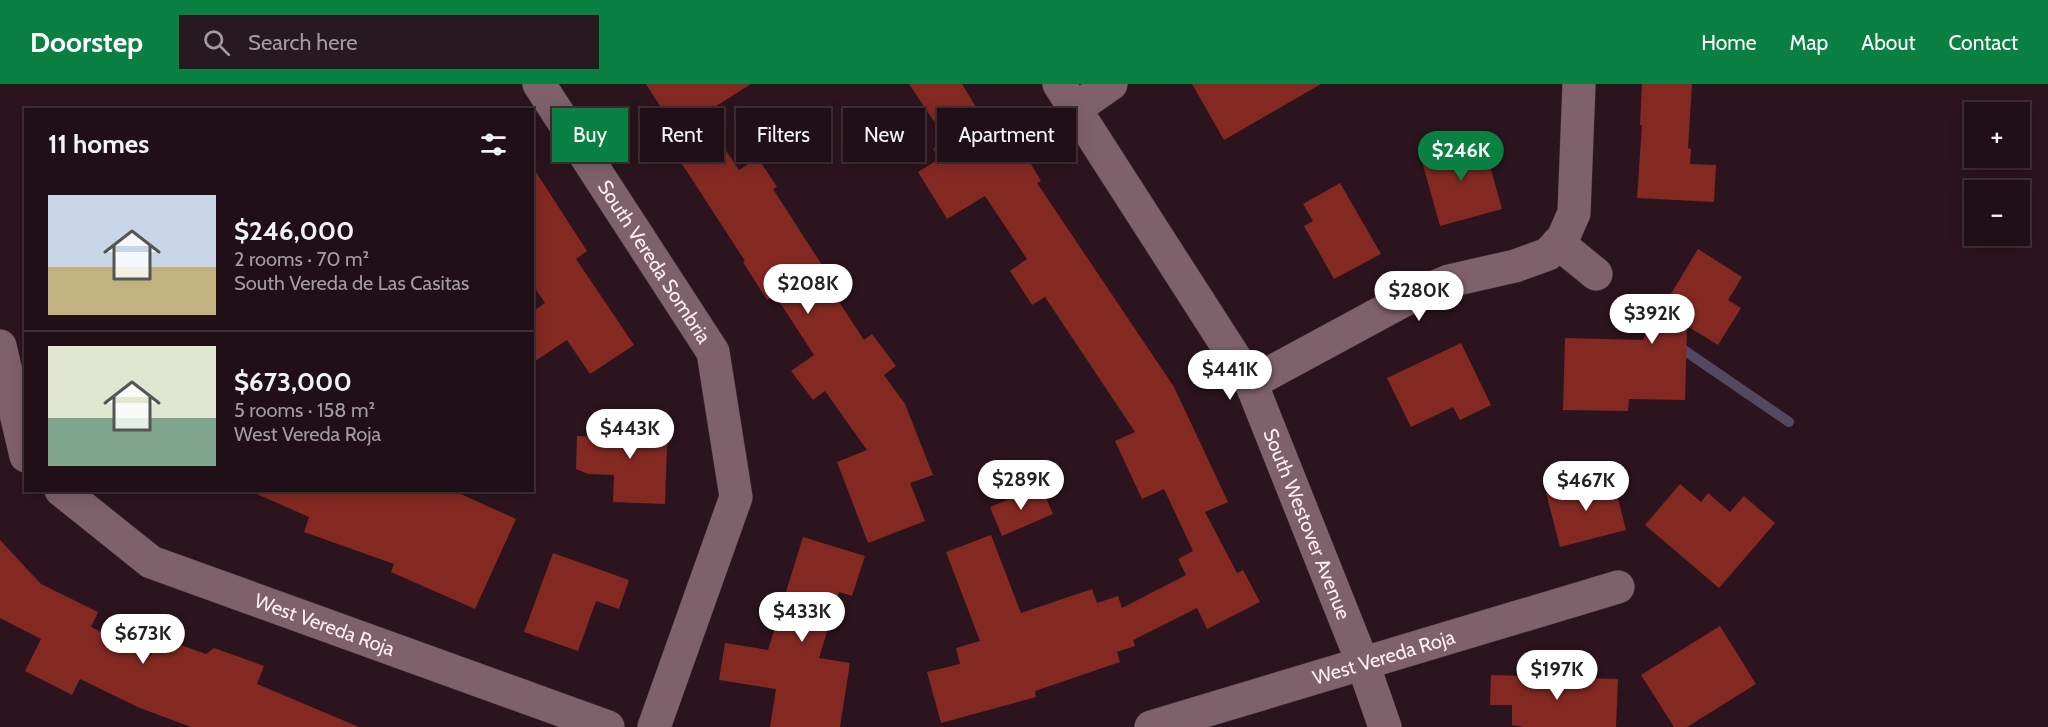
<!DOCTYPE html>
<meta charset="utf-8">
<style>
body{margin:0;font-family:Cabin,sans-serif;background:#28181f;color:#f1f3f6;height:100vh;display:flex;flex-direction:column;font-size:22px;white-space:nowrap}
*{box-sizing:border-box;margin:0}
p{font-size:20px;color:#a29ca1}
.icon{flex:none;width:33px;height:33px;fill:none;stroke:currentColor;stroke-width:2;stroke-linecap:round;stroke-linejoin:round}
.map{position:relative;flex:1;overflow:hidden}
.details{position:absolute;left:24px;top:24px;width:510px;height:384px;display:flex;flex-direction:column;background:#200f16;border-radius:0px;box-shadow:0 3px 15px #0003,0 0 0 2px #3d2f35}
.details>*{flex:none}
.banner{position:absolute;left:552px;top:24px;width:570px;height:54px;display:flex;gap:12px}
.fabs{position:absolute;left:1964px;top:18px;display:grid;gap:12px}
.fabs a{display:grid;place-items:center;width:66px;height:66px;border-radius:0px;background:#200f16;box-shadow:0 3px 15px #0003,0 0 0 2px #3d2f35;font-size:30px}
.price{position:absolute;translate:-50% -51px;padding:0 14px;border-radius:21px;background:#fff;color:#222;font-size:20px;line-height:39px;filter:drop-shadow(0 2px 3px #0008)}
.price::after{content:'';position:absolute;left:50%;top:36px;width:18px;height:14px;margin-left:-9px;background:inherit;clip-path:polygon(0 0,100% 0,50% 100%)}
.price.current{background:#0b8043;color:#fff}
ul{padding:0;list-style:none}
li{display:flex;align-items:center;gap:18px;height:150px;padding:0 24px}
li+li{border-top:2px solid #3d2f35}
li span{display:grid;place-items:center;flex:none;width:168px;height:120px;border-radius:0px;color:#555}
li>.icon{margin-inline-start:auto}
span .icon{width:72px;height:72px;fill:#fffc;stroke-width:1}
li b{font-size:26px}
h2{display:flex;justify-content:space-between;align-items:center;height:72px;padding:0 24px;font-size:26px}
.tag{padding:0 21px;border-radius:0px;background:#200f16;box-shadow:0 3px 15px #0003,0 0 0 2px #3d2f35;font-size:21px;line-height:54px}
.tag.current{background:#0b8043;color:#fff}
header{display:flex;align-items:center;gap:36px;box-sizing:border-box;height:84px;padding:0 30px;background:#0b8043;color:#fff}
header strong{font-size:28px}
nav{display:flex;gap:33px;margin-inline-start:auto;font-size:21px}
.search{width:420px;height:54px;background:#28181f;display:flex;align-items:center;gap:15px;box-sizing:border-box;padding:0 21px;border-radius:0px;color:#a29ca1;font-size:22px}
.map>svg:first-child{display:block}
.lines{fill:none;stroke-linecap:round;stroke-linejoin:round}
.stream{stroke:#544761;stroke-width:10}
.building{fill:#842922}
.minor-casing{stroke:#413136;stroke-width:34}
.minor{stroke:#7f616b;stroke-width:33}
.labels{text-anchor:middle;stroke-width:4.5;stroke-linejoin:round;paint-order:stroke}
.street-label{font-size:20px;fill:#ffedf3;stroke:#210b14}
</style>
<header>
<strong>Doorstep</strong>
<div class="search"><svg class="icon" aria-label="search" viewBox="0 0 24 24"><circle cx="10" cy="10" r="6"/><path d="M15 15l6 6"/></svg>Search here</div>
<nav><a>Home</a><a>Map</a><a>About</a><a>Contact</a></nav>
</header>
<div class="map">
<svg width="2048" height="643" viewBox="0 0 2048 643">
<rect width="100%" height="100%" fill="#2b141d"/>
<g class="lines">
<!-- stream -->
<g class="stream">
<path d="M 1632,231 L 1662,251"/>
<path d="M 1675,260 L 1789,338"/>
</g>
</g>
<!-- building -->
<g class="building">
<path d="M 646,0 L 751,0 L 702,31 L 739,86 L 758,74 L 777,103 L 773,105 L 831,195 L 826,198 L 864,256 L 872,250 L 896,282 L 884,291 L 905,320 L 933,391 L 910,399 L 925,437 L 868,459 L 837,378 L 867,366 L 825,307 L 813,316 L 791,287 L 814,271 L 775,211 L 767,216 L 743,178 L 745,177 L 682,80 L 692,73 Z"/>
<path d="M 909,0 L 962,0 L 998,59 L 1013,50 L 1041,97 L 1037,99 L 1174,303 L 1228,418 L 1205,428 L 1237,489 L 1243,486 L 1260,518 L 1207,545 L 1197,524 L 1133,556 L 1135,562 L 1117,568 L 1120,578 L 1035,607 L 1036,613 L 941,639 L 927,588 L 960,580 L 956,564 L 980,557 L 946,468 L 991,451 L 1021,529 L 1092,505 L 1097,519 L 1118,512 L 1122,524 L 1186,491 L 1178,475 L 1193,467 L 1164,405 L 1142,415 L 1115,357 L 1135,348 L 1045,213 L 1032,221 L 1010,187 L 1027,175 L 985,112 L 947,135 L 918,88 L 939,75 L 933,65 L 947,57 Z"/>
<path d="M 1192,0 L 1321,0 L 1224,56 Z"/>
<path d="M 1642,0 L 1692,0 L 1688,64 L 1691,65 L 1690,80 L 1716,81 L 1714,118 L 1637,114 L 1642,41 L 1640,41 Z"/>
<path d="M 1482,53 L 1502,125 L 1440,142 L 1420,70 Z"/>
<path d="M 532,82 L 587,167 L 576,175 L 634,261 L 590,290 L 567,256 L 532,279 L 532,228 L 545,219 L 532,200 Z"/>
<path d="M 1340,99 L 1381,170 L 1334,195 L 1304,142 L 1313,137 L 1303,120 Z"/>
<path d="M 1698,165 L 1742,193 L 1728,216 L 1741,224 L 1718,261 L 1687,242 L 1685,316 L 1629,315 L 1628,327 L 1563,326 L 1565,254 L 1643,256 Z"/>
<path d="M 1461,259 L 1491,321 L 1460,336 L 1453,323 L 1411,343 L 1387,294 Z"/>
<path d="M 618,333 L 668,334 L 665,420 L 613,418 L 614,391 L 588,390 L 576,385 L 577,352 L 633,354 Z"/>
<path d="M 1612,392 L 1626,446 L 1560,463 L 1546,409 Z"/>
<path d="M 1680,400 L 1701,418 L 1708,409 L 1730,428 L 1744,412 L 1775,439 L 1719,504 L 1645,441 Z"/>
<path d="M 1041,402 L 1053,430 L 1002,452 L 990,423 Z"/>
<path d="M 248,406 L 452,406 L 516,435 L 475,525 L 391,488 L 394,480 L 304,448 L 309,433 Z"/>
<path d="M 803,453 L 865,472 L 852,512 L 839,508 L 819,574 L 850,579 L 840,643 L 770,643 L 776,605 L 719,596 L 725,559 L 768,566 Z"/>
<path d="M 0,456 L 41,500 L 98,528 L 91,543 L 151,572 L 158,553 L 206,570 L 214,564 L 264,582 L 257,600 L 359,643 L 191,643 L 140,624 L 80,595 L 72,611 L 25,587 L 41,555 L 0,534 Z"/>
<path d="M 553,469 L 629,496 L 619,525 L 596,517 L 578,567 L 524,548 Z"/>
<path d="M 1720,542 L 1756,600 L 1687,643 L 1674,643 L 1641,591 Z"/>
<path d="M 1491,591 L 1618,595 L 1616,643 L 1524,643 L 1512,641 L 1512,621 L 1490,621 Z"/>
</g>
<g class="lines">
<!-- minor casing -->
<g class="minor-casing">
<g id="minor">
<path id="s1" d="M 539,0 L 713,268 L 736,413 L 654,643"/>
<path id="s2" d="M 1059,0 L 1251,299 L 1363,580 L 1385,643"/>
<path d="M 1075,25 L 1111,0"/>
<path d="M 1558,159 L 1596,190"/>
<path d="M 0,262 L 26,372"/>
<path d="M 1251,299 L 1410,213 L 1449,197 L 1515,182 L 1548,170 L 1563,154 L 1574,129 L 1579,0"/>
<path id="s3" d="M 61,406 L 151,478 L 608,643"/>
<path id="s4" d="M 1151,643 L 1618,503"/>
</g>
</g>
<!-- minor -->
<use href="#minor" class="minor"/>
</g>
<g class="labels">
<!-- street labels -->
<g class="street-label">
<text dy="7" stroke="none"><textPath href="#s1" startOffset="212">South Vereda Sombria</textPath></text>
<text dy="7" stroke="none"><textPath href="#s2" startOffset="507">South Westover Avenue</textPath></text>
<text dy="7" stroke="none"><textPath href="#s3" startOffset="300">West Vereda Roja</textPath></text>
<text dy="7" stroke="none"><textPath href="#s4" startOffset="243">West Vereda Roja</textPath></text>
</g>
</g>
</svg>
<div class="fabs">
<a>+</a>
<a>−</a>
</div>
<b class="price current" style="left:1461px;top:98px">$246K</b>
<b class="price" style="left:808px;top:231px">$208K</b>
<b class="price" style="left:1419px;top:238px">$280K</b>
<b class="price" style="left:1652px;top:261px">$392K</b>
<b class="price" style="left:1230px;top:317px">$441K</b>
<b class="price" style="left:630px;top:376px">$443K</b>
<b class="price" style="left:1021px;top:427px">$289K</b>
<b class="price" style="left:1586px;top:428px">$467K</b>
<b class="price" style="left:802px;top:559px">$433K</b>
<b class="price" style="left:143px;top:581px">$673K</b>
<b class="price" style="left:1557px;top:617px">$197K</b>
<div class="banner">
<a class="tag current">Buy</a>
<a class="tag">Rent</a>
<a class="tag">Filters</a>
<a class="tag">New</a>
<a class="tag">Apartment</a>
</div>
<section class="details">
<h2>11 homes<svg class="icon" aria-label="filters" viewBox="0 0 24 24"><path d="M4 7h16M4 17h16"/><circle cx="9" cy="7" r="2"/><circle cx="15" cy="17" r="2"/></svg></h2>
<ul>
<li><span style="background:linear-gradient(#c9d6e8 60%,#c2b280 0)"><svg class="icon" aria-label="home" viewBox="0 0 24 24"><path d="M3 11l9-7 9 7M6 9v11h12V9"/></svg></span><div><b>$246,000</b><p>2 rooms · 70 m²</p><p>South Vereda de Las Casitas</p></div></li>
<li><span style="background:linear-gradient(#dfe7d0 60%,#7fa58c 0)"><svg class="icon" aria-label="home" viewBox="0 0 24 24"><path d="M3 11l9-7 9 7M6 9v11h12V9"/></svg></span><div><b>$673,000</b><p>5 rooms · 158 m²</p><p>West Vereda Roja</p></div></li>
</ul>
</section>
</div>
